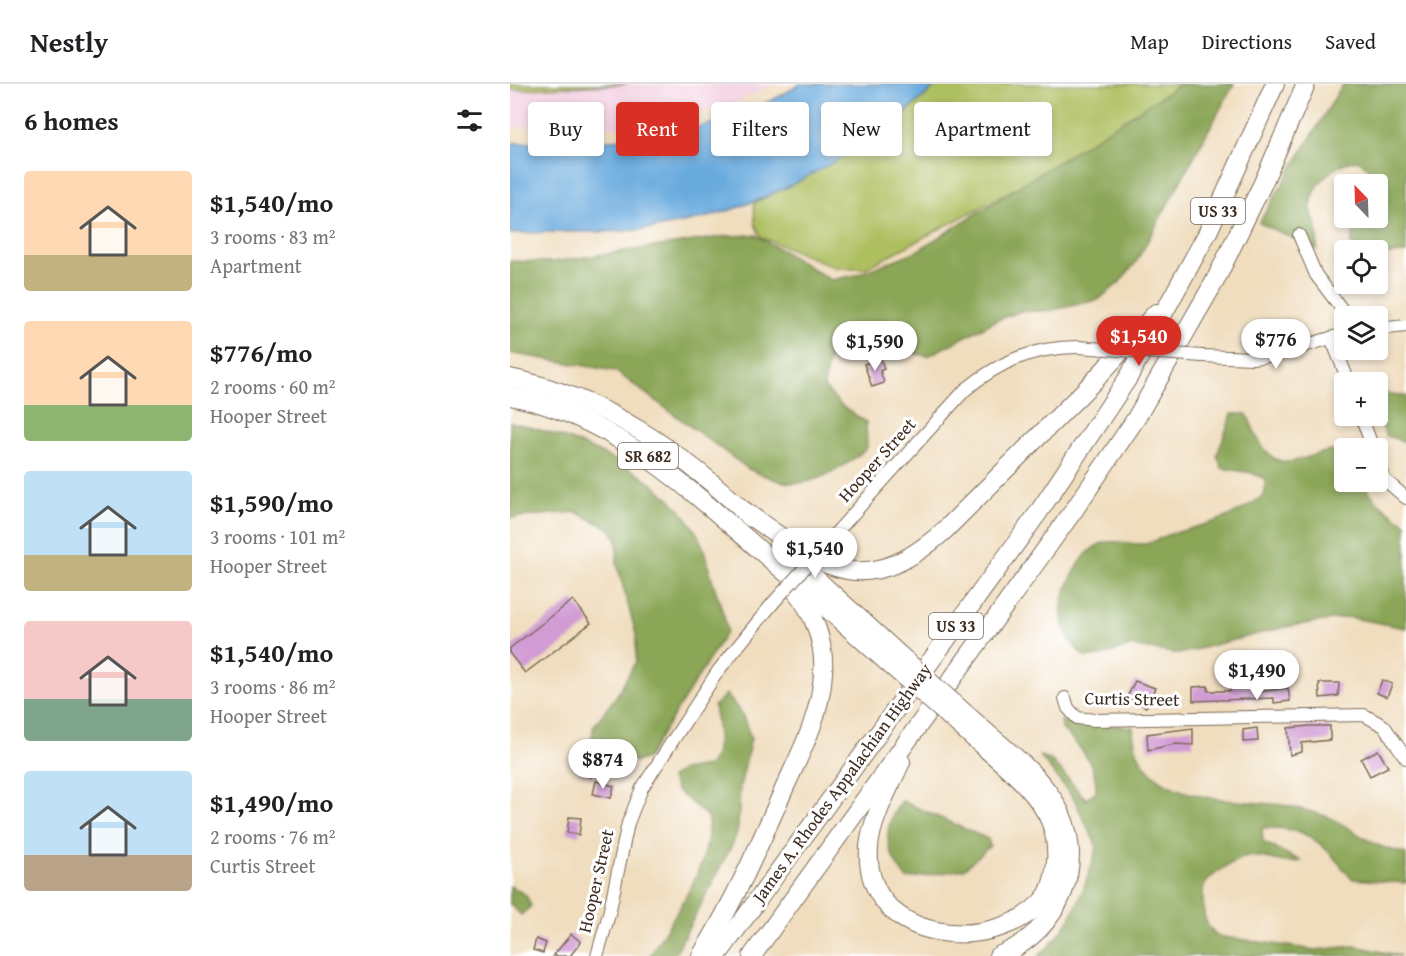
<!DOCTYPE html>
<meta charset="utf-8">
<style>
body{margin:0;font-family:"Gentium Book Plus",serif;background:#f2f2f2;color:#202124;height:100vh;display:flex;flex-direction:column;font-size:22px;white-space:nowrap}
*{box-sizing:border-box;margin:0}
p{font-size:20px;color:#757577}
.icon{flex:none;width:33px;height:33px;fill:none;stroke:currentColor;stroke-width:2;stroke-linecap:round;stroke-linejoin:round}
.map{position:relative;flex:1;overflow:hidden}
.drawer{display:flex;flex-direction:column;background:#fff;width:510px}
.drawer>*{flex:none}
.top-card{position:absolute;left:18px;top:18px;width:570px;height:54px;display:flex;gap:12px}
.needle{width:39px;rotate:337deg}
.buttons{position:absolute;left:824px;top:90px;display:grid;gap:12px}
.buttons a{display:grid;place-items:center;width:54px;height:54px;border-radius:6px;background:#fff;box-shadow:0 3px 9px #0003;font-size:30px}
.price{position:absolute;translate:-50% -51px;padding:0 14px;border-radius:21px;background:#fff;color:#222;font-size:20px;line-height:39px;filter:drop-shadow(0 2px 3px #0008)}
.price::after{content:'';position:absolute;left:50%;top:36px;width:18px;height:14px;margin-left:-9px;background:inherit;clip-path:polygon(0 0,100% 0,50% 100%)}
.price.selected{background:#d93025;color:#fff}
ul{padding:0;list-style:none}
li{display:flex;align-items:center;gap:18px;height:150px;padding:0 24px}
li span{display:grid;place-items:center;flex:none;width:168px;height:120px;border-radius:6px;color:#555}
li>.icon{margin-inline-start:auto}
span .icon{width:72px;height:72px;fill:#fffc;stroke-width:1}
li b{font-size:26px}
h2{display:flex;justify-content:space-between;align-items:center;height:72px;padding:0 24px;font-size:26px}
.pill{padding:0 21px;border-radius:6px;background:#fff;box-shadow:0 3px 9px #0003;font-size:21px;line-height:54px}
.pill.selected{background:#d93025;color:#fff}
header{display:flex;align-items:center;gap:36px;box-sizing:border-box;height:84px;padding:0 30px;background:#fff;border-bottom:2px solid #e0e0e0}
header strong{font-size:28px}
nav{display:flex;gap:33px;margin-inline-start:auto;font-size:21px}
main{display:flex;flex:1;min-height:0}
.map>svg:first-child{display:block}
.built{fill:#f3cfe0}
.green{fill:#aebf61;stroke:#747440;stroke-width:1.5}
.forest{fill:#8aa657;stroke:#62683a;stroke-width:1.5}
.water{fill:#6babde;stroke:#536a7e;stroke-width:1.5}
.building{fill:#d19bd4}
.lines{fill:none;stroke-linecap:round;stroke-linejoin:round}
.minor-casing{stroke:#7a6956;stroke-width:14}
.highway-casing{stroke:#7a6956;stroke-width:20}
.minor{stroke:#fff;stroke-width:12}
.highway{stroke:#fff;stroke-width:18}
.minor-bridge-casing{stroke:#7a6956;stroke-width:14;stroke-linecap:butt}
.highway-bridge-casing{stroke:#7a6956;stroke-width:20;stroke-linecap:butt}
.minor-bridge{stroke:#fff;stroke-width:12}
.highway-bridge{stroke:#fff;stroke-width:18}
.labels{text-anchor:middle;stroke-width:6;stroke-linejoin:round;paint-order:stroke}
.shield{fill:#fff;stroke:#766a62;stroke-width:1.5}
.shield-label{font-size:16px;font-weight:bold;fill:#3b2a1e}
.street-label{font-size:18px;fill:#3b2a1e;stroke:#fff}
</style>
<header>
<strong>Nestly</strong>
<nav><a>Map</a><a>Directions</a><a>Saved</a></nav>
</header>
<main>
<section class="drawer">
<h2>6 homes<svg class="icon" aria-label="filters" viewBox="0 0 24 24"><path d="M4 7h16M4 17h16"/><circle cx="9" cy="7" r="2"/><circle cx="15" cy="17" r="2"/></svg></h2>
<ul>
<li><span style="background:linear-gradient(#ffd9b3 70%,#c2b280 0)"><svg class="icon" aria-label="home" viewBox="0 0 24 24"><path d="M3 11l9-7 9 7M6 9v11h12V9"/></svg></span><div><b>$1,540/mo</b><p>3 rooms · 83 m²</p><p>Apartment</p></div></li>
<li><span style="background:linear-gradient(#ffd9b3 70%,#8fb573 0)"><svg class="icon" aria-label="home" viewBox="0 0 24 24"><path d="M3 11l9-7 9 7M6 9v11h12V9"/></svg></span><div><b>$776/mo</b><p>2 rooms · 60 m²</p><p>Hooper Street</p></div></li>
<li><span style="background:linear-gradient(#bfe0f5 70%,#c2b280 0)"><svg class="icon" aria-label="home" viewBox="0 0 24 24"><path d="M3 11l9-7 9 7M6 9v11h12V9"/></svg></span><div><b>$1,590/mo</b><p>3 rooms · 101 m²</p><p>Hooper Street</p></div></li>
<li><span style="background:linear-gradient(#f6c9c9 65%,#7fa58c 0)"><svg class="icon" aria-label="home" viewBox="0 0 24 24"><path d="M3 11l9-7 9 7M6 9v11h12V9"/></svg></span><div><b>$1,540/mo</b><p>3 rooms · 86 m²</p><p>Hooper Street</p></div></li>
<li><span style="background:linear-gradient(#bfe0f5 70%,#b9a48a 0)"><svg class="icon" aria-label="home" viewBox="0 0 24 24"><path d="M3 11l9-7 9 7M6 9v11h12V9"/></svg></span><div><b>$1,490/mo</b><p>2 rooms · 76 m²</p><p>Curtis Street</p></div></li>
</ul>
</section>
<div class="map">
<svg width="896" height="872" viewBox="0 0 896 872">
<rect width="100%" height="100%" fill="#fff"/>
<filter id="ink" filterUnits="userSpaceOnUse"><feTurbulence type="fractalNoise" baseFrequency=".0167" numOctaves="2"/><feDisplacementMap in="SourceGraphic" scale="12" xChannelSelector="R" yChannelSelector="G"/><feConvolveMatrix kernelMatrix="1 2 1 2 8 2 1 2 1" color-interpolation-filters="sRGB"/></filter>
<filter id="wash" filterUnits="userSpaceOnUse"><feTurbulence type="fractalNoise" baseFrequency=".008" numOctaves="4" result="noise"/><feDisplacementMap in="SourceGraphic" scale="24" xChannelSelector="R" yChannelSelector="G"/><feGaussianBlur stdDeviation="1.35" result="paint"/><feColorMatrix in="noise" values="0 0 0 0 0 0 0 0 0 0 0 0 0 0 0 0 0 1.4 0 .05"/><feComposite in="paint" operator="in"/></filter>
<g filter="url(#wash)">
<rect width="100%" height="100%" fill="#f0ddbe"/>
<!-- built -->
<path class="built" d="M 0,0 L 265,0 L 218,22 L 113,43 L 0,43 Z"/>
<!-- green -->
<g class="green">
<path d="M 0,0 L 117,0 L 0,6 Z"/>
<path d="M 428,0 L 674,0 L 552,80 L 356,184 L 327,184 L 251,153 L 245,140 L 244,119 L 317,82 L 386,38 Z"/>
</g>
<!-- forest -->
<g class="forest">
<path d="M 671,0 L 724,0 L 626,178 L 609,199 L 588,216 L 538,227 L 511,227 L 487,236 L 418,272 L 339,259 L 318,276 L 314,303 L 333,323 L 356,338 L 357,364 C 339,380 314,396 290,399 C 274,401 254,391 240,386 L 105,287 L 0,269 L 0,177 L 42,178 L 218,152 L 246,151 L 321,196 L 346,191 L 407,167 Z"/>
<path d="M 833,0 L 896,0 L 896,169 L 867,171 L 867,166 L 846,166 L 841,159 L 846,134 L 867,134 L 867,100 L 855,100 L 860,86 L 848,76 C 825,79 803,98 801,123 C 801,131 806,138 807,146 C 808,152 807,159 807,165 L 749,139 Z"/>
<path d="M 867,308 L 896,312 L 896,358 L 876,352 L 867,329 Z"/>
<path d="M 722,330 L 737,330 C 742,342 747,357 756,367 C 778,395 809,358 834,369 L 834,398 L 853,398 C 863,416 878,429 896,439 L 896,544 L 838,533 L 775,543 L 669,570 L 622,562 L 591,572 L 575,573 C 544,545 547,517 567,484 C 573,473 581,463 593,459 C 607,455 621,461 634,460 C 644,459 654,451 664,449 C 701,439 724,435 755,410 L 755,395 L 742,389 L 712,384 L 707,371 Z"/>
<path d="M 0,338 C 66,353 154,389 188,451 C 196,467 198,483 203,499 C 209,516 215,530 217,547 L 137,674 L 126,678 L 82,656 L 83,643 L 107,611 L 126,577 L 126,550 L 107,480 L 107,455 L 99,444 L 66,428 L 0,434 Z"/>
<path d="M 216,610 L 232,630 L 241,654 L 230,703 L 228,744 L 224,757 L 164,872 L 140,872 C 163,831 203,783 198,733 L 166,706 L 161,694 L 172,686 L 198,682 C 213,665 208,643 204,622 Z"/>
<path d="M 551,637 L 623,643 C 624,716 709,715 763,720 C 780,721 797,727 813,731 C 834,738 850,754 870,762 C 878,766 887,767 896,770 L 896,799 L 842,795 C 814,762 801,741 752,744 L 753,758 L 791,777 C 768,782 754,769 736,773 C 724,776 700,791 694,802 C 693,805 693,811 693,815 C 693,832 695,841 707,852 L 805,866 L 845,862 L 891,872 L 528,872 C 563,844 575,804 587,763 L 564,715 L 530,672 L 542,677 L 576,715 L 586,707 C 587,679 570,663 551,644 Z"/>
<path d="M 392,717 L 478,755 L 480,762 L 454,785 L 397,795 C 377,770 369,745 392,717 Z"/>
<path d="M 0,802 L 16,811 L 21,822 L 11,831 L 0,820 Z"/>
</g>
<!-- water -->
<path class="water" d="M 290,0 L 428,0 C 345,75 241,135 127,146 C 85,150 42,146 0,150 L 0,59 C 102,57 201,58 290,0 Z"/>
<g id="blocks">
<!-- building -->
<g class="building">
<path d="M 371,275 L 374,285 L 370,287 L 374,299 L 362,303 L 354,280 Z"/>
<path d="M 63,516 L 81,539 L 15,589 L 0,570 L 0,564 Z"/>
<path d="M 872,596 L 882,600 L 877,613 L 867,609 Z"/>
<path d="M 625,597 L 645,604 L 636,623 L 617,613 Z"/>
<path d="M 809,599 L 829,599 L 828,612 L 810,614 Z"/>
<path d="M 698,602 L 698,607 L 720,607 L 720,602 L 750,602 L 750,608 L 778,604 L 780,617 L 764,619 L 764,614 L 683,617 L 683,603 Z"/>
<path d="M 800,642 L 820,642 L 820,656 L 792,659 L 792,668 L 780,671 L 778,644 Z"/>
<path d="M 683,644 L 683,661 L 665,660 L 638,666 L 637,650 Z"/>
<path d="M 747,644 L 748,657 L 733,658 L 733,646 Z"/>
<path d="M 868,666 L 878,683 L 860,692 L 851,675 Z"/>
<path d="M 73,677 L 86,682 L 81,693 L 69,688 Z"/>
<path d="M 86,697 L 104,702 L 101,714 L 83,710 Z"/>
<path d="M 59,733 L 71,734 L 69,751 L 57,749 Z"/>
<path d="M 61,850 L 71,858 L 60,872 L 43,872 Z"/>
<path d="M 26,855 L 36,859 L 33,869 L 23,866 Z"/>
</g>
</g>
</g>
<g filter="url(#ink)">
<use href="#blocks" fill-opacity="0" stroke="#7a6956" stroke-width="1.5"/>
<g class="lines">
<!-- minor casing -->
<g class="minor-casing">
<g id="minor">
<path d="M 789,151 L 806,191 L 837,232"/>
<path d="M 867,245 L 896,242"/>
<path d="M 821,254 L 839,298"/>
<path d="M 692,272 L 743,274 L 764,271 L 834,250"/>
<path d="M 851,332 L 863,364"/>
<path d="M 867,376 L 874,395 L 896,414"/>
<path d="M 325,450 L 455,306 C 489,278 523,263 568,263"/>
<path d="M 555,614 L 558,624 L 567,634 L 585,636 L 854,631 L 874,642 L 896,674"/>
<path d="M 87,872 L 99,830 L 118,739 L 132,704 L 208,587 L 263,519"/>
</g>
</g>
<!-- highway casing -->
<g class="highway-casing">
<g id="highway">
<path d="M 0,294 C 94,313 173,369 241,434"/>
<path d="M 0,312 C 103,332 177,403 253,469 C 295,505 336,541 377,578"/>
<path d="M 233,426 C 310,481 351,521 435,446 L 584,297 L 646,229"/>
<path d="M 281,472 L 385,567"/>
<path d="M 466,639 C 492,663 525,686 544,717 C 581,776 550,848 488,872"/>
<path d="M 391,678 C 379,705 362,733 359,763 C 352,864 494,872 538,810 C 548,788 549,762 541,739 C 526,702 486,675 458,649"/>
<path d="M 191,872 C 224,818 249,762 274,705 C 291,668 311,631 313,589 C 315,559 304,528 284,505"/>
<path d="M 207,872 L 528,429 L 618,294 L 697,150 L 765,0"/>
<path d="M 242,872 L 564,426 L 625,336 L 705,197 L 753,99 L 796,0"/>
</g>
</g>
<!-- minor -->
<use href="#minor" class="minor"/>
<!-- highway -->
<use href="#highway" class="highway"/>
<!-- minor-bridge casing -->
<g class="minor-bridge-casing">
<g id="minor-bridge">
<path d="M 568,263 L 692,272"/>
<path d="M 263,519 L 325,450"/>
</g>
</g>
<!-- highway-bridge casing -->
<g class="highway-bridge-casing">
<g id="highway-bridge">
<path d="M 385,567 L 466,639"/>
<path d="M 377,578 L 458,649"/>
</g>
</g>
<!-- minor-bridge -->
<use href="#minor-bridge" class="minor-bridge"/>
<!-- highway-bridge -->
<use href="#highway-bridge" class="highway-bridge"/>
</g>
</g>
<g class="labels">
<!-- shield labels -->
<g class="shield">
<rect x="681" y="114" width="54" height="26" rx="4.5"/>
<rect x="108" y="359" width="60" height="26" rx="4.5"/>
<rect x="419" y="529" width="54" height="26" rx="4.5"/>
</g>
<g class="shield-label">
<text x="708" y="133">US 33</text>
<text x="138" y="378">SR 682</text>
<text x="446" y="548">US 33</text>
</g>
<!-- street labels -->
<g class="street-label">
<text transform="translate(367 376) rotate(-48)" y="6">Hooper Street</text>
<text transform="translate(622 615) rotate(1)" y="6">Curtis Street</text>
<text transform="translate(332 699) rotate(-54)" y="6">James A. Rhodes Appalachian Highway</text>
<text transform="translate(86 797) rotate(-77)" y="6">Hooper Street</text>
</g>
</g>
</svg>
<div class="buttons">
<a><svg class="needle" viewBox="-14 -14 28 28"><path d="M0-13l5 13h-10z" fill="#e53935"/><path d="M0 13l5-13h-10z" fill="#757577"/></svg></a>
<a><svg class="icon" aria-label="locate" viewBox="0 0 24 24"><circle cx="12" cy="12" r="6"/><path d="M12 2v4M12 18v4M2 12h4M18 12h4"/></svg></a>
<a><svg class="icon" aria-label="layers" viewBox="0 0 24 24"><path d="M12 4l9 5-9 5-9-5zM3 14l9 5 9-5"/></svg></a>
<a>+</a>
<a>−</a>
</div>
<b class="price selected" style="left:629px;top:283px">$1,540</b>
<b class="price" style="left:766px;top:286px">$776</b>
<b class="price" style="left:365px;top:288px">$1,590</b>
<b class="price" style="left:305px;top:495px">$1,540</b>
<b class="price" style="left:747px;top:617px">$1,490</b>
<b class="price" style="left:93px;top:706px">$874</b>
<div class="top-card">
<a class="pill">Buy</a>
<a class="pill selected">Rent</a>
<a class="pill">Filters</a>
<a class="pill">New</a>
<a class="pill">Apartment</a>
</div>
</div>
</main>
